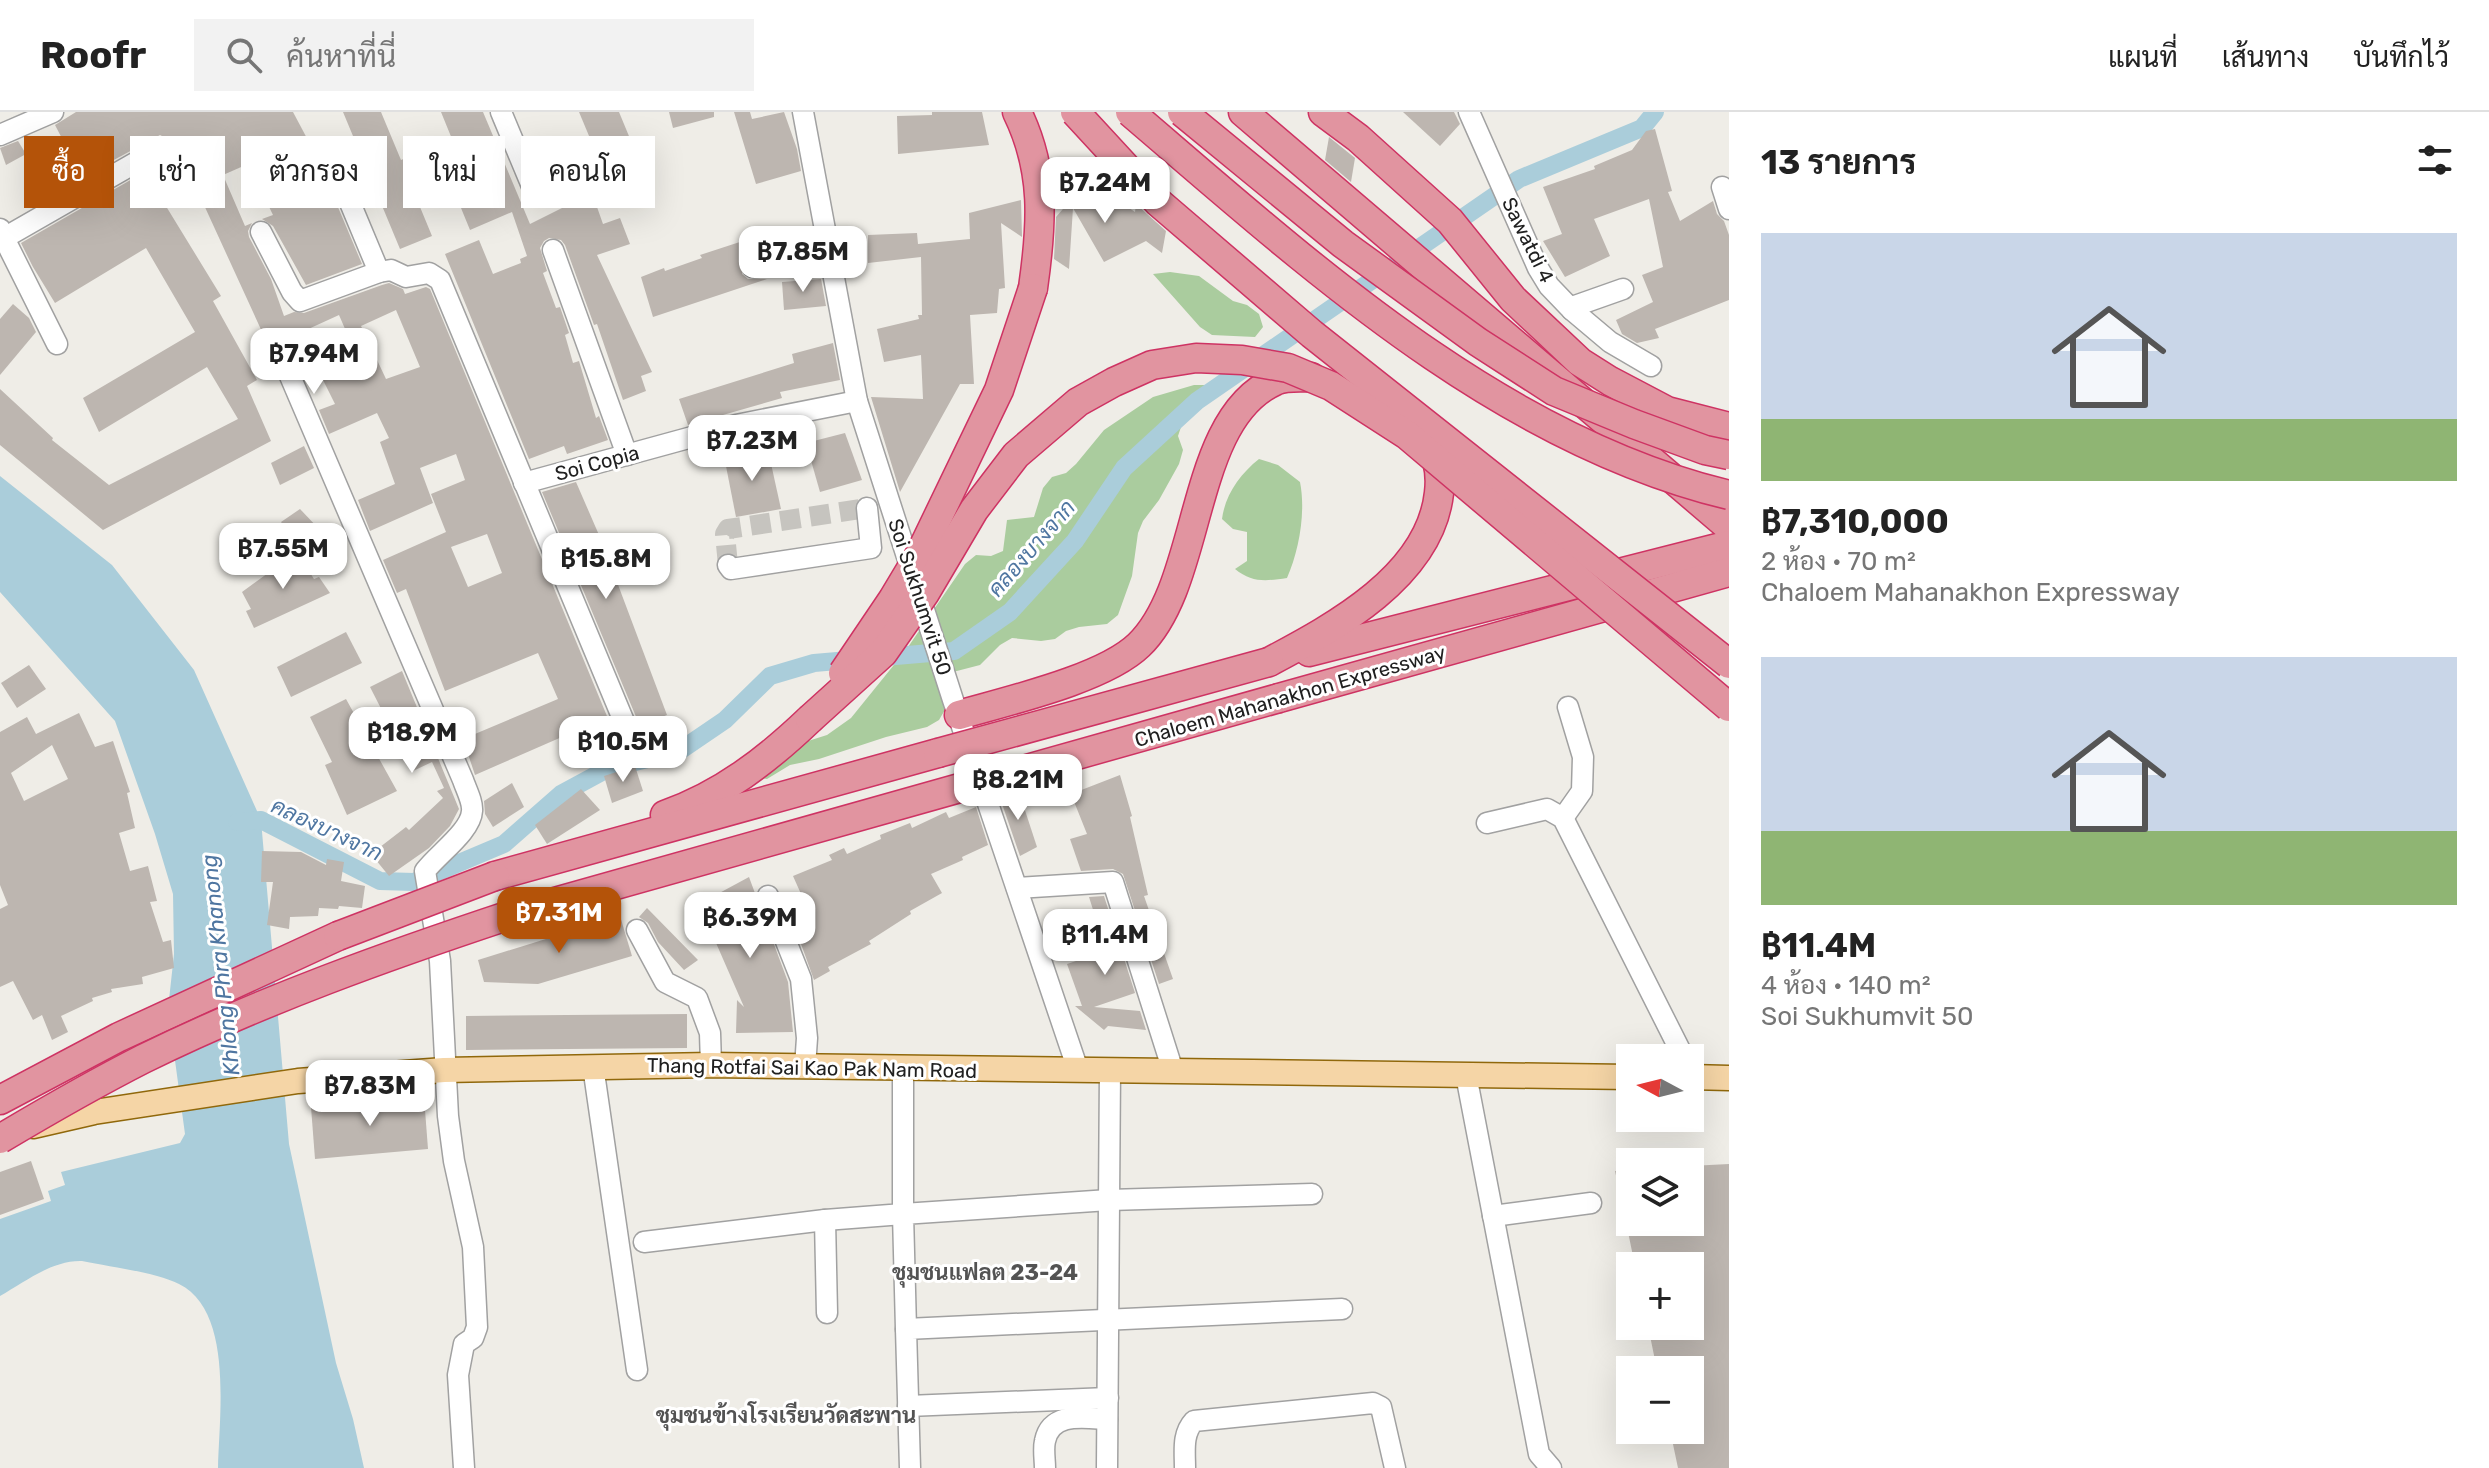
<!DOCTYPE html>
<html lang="th">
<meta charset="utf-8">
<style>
body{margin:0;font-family:Rubik,Sarabun,sans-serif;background:#f2f2f2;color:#222;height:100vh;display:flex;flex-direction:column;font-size:30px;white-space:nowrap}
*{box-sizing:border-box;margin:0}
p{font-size:26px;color:#767676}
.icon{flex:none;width:44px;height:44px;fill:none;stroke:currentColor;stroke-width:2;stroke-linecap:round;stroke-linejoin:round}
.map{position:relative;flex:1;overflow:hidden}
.drawer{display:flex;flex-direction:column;background:#fff;width:760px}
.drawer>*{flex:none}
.banner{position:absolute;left:24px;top:24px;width:760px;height:72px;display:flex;gap:16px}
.needle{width:52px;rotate:277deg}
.tools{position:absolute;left:1616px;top:932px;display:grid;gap:16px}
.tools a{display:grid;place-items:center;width:88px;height:88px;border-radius:0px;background:#fff;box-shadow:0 8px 32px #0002;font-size:40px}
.price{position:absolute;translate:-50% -68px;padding:0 18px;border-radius:16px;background:#fff;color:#222;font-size:26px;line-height:52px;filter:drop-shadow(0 2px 4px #0008)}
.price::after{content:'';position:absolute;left:50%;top:48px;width:24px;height:18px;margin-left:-12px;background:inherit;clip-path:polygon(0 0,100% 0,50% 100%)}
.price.active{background:#b45309;color:#fff}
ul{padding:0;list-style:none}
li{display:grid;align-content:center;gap:16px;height:424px;padding:0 32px}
li span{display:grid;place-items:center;height:248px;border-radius:0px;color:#555}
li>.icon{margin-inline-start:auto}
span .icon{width:144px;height:144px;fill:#fffc;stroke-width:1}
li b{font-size:34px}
h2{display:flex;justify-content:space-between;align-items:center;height:96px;padding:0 32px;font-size:34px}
.pill{padding:0 28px;border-radius:0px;background:#fff;box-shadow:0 8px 32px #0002;font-size:28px;line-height:72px}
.pill.active{background:#b45309;color:#fff}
header{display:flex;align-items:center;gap:48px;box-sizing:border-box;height:112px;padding:0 40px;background:#fff;border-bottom:2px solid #e0e0e0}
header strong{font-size:38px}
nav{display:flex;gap:44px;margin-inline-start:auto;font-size:28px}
.search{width:560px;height:72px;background:#f2f2f2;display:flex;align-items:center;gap:20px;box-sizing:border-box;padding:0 28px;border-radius:0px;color:#767676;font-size:30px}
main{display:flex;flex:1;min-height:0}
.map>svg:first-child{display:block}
.forest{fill:#aacc9e}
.water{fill:#aacdda}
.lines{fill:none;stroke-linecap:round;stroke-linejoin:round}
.canal{stroke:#aacdda;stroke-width:18}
.building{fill:#bdb6b0;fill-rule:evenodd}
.minor-tunnel{stroke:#c6c4bf;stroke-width:20;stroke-dasharray:20 10;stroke-linecap:butt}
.minor-casing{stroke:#a1a1a1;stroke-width:23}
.major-casing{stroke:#90680b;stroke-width:27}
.highway-casing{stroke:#ce3363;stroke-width:31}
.minor{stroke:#fff;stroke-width:20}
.major{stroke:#f5d5a6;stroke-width:24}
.highway{stroke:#e194a0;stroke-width:28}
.highway-bridge-casing{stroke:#ce3363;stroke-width:31;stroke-linecap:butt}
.highway-bridge{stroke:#e194a0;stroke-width:28}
.labels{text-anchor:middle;stroke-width:6;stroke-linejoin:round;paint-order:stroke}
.street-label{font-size:20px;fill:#202020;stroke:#fff}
.water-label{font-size:22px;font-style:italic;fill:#4f76a1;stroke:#fff}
.neighbourhood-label{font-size:22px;font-weight:bold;fill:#535353;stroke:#fff}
</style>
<header>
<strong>Roofr</strong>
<div class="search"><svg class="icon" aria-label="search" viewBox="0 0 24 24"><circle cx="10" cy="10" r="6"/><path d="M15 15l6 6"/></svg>ค้นหาที่นี่</div>
<nav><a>แผนที่</a><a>เส้นทาง</a><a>บันทึกไว้</a></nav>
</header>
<main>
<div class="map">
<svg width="1729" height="1356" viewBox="0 0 1729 1356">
<rect width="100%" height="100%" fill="#efede7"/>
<!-- forest -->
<g class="forest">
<path d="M 1170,160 L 1199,164 L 1233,189 L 1247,193 L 1259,202 L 1263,215 L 1255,225 L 1212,223 L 1200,215 L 1153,162 Z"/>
<path d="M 1194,273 L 1208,273 L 1182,312 L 1178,324 L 1183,338 L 1179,352 L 1159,388 L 1143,409 L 1138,421 L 1132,464 L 1118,503 L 1107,512 L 1079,515 L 1066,519 L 1055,527 L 1041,529 L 1012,526 L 1000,533 L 980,553 L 953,560 L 946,596 L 939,608 L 927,615 L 886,625 L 819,647 L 790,653 L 767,667 L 752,665 L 786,636 L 827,623 L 851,606 L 906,538 L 965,452 L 976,443 L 991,444 L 1003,439 L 1007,408 L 1034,405 L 1043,376 L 1052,365 L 1066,361 L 1076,352 L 1104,318 L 1153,285 Z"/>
<path d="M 1259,347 L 1278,353 L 1300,370 C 1306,400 1299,439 1287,466 C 1266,469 1252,471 1235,457 L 1247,449 L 1247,420 L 1233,417 L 1222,407 C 1225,383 1240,362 1259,347 Z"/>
</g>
<!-- water -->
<path class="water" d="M 0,364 L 112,453 L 194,558 L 261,708 L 289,1032 L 336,1251 L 353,1307 L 364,1356 L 218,1356 C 219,1304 234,1199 179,1172 C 155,1160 110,1155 82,1149 C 52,1148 25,1170 0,1184 L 0,1107 L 51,1089 L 48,1079 L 65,1073 L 61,1060 L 180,1031 L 185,1022 L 168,897 L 174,842 L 173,782 L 155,722 L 115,609 L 0,480 Z"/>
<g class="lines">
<!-- canal -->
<path class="canal" d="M 237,710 L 261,708 L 380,769 L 414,770 L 504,732 L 561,682 L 609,656 L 678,640 L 725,608 L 770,564 L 814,551 L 954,539 L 1010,500 L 1075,429 L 1124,356 L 1197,289 L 1519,67 L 1642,16 L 1655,0"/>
</g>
<!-- building -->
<g class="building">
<path d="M 76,0 L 293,0 L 310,32 L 318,28 L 316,43 L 362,152 L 306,173 L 273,114 L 262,107 L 273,103 L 248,52 L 223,63 L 245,114 L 252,111 L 248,119 L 249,125 L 271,167 L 284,204 L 294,200 L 304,201 L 382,173 L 389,171 L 403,177 L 405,182 L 426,175 L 430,177 L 614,621 L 577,637 L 571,621 L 475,663 L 463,627 L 558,587 L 538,541 L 445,579 L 406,477 L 397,481 L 383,448 L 446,420 L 431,382 L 465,368 L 456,342 L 420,356 L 433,391 L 370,419 L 358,388 L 395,372 L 380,330 L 389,326 L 377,301 L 329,322 L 319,298 L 335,292 L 314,250 L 352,233 L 339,203 L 269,235 L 193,69 L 161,86 L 221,184 L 213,189 L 257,268 L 247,274 L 271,329 L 103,418 L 0,333 L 0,277 L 53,326 L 52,328 L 109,373 L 238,307 L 207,255 L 99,320 L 83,286 L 195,220 L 146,136 L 55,191 L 33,155 L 21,131 L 167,47 L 173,42 L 172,29 L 160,23 L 112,49 L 108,41 L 59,67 L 49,49 L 68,38 L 55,13 ZM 396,198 L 420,255 L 386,267 L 361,214 ZM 487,422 L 502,461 L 468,475 L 451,435 Z"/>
<path d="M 343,0 L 381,0 L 401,48 L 452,27 L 441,0 L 483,0 L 530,112 L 562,96 L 552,75 L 594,55 L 602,72 L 591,78 L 603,112 L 620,106 L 630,132 L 597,143 L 652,260 L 641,264 L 646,279 L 623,288 L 597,212 L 594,213 L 565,133 L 561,128 L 549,126 L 544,129 L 540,136 L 547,159 L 543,161 L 556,196 L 560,195 L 569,221 L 565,223 L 573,251 L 579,249 L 596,306 L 599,304 L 608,328 L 567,342 L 564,334 L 529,347 L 445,142 L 479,128 L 493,162 L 521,151 L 520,147 L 527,144 L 512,100 L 470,118 L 461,96 L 478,89 L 464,57 L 413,78 L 432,124 L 400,137 Z"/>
<path d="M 579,0 L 619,0 L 631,29 L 597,43 Z"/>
<path d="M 669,0 L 714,0 L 714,5 L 673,16 Z"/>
<path d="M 734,0 L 750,0 L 752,7 L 784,0 L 797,37 L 801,59 L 756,72 Z"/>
<path d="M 932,0 L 982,0 L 989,33 L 898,42 L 897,4 L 932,3 Z"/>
<path d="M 1403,0 L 1454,0 L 1460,12 L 1440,34 Z"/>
<path d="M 1655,17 L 1672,79 L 1668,80 L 1680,109 L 1713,89 L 1717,102 L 1724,109 L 1729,123 L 1729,188 L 1655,217 L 1659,226 L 1637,231 L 1622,222 L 1616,208 L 1653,190 L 1642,163 L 1663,155 L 1649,87 L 1594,107 L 1610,144 L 1565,165 L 1543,129 L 1562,122 L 1543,75 L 1595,57 L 1594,54 L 1632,38 L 1646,19 Z"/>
<path d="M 1329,25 L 1355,46 L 1351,70 L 1325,48 Z"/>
<path d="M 18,29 L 26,42 L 6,53 L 0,36 Z"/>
<path d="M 1088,68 L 1135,100 L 1136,92 L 1166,119 L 1162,141 L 1146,129 L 1104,150 L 1073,96 L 1069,157 L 1054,147 L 1056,105 Z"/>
<path d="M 1021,88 L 1022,125 L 1001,111 L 1005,176 L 999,177 L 997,201 L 970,203 L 974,272 L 960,272 L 900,380 L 871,285 L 923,287 L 921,243 L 884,250 L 877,217 L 919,207 L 918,203 L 922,203 L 921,145 L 868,151 L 868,123 L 917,121 L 918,132 L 970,127 L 969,101 Z"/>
<path d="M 749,127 L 756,142 L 746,144 L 742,149 L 742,162 L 748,167 L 767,167 L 653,205 L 641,165 L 664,156 L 665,159 L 702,146 L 700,143 Z"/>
<path d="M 821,167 L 826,194 L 784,198 L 782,170 Z"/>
<path d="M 13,192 L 29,206 L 36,220 L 0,263 L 0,207 Z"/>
<path d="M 833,231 L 840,268 L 780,280 L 782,286 L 688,313 L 679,287 L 794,251 L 792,242 Z"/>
<path d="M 845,321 L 862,368 L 820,380 L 806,331 Z"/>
<path d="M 304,334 L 314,356 L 280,373 L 271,351 Z"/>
<path d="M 768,338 L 781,397 L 736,405 L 724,344 Z"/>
<path d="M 576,370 L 619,469 L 617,470 L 667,603 L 649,610 L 654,623 L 642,628 L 642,619 L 542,380 Z"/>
<path d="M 300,397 L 319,417 L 296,432 L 281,410 Z"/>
<path d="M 297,440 L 314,467 L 319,465 L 330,481 L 254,516 L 246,499 L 251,497 L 242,480 Z"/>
<path d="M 346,520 L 362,551 L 291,585 L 277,555 Z"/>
<path d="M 29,553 L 46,577 L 17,596 L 1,571 Z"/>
<path d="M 402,559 L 459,697 L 450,714 L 429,736 L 389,764 L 371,742 L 406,715 L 409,718 L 443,686 L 437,679 L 444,676 L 432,650 L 413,659 L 370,575 Z"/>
<path d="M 346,587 L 397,679 L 347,703 L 325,653 L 332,650 L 310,605 Z"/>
<path d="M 79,601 L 95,635 L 113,629 L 130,680 L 127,681 L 135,716 L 119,721 L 130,759 L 148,754 L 157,789 L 150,790 L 163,830 L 171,828 L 174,856 L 142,865 L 143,872 L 111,877 L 112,880 L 92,886 L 93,889 L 61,904 L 68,920 L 52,928 L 42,903 L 33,908 L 13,869 L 0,875 L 0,797 L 8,793 L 0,773 L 0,620 L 27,605 L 36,622 ZM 52,633 L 68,667 L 24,689 L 11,661 Z"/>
<path d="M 635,654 L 643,679 L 612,691 L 604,664 Z"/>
<path d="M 1120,663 L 1132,704 L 1130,705 L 1148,783 L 1144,784 L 1173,867 L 1159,872 L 1123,762 L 1113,757 L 1081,759 L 1070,727 L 1087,722 L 1071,682 Z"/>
<path d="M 512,671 L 524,695 L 493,715 L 485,702 L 484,689 Z"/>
<path d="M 581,677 L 600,698 L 547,732 L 535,713 Z"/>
<path d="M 1018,677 L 1037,735 L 1020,744 L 999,683 Z"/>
<path d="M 976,695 L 989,736 L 988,733 L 962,745 L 963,748 L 931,762 L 942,781 L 910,799 L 911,802 L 869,829 L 871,832 L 828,855 L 830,859 L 814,868 L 796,818 L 813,809 L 793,764 L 832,748 L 829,743 L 844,736 L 847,742 L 881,727 L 880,723 L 910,711 L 912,716 L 946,700 L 949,706 Z"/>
<path d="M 262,739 L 301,740 L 326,753 L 327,747 L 344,750 L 341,769 L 365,774 L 362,796 L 339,794 L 338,797 L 319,796 L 318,804 L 290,805 L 289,817 L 267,813 L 273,770 L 261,770 Z"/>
<path d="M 749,765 L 788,870 L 793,920 L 736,921 L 737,888 L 744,895 L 699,792 Z"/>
<path d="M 1104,784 L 1135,881 L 1094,895 L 1140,899 L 1146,918 L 1108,914 L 1104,918 L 1075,894 L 1082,894 L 1067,852 L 1106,839 L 1089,785 Z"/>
<path d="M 647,796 L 698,848 L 684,858 L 658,830 L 648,811 L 639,805 Z"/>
<path d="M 620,804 L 632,844 L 538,872 L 484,870 L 478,848 Z"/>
<path d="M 687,902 L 687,936 L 466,938 L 466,904 Z"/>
<path d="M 424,985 L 428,1037 L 315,1047 L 311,995 Z"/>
<path d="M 31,1049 L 44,1087 L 0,1103 L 0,1060 Z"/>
<path d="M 1729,1052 L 1729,1356 L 1678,1356 L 1670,1318 L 1690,1318 L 1690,1258 L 1657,1258 L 1648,1214 L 1690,1214 L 1690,1154 L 1635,1154 L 1626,1110 L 1690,1110 L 1690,1054 Z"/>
<path d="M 1630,1058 L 1630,1100 L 1624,1101 L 1615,1059 Z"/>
</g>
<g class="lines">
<!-- minor-tunnel -->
<path class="minor-tunnel" d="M 728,453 L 725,422 L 728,417 L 861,397"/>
<!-- minor casing -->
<g class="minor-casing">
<g id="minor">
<path d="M 501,0 L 534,79"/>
<path d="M 803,0 L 857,289 L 953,588 L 1078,958"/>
<path d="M 1469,0 L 1538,156 L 1549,174 L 1572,198 L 1572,195 L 1623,177"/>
<path d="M 0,23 L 53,0"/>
<path d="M 328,38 L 379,160"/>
<path d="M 1722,75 L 1729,97"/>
<path d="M 0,117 L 4,126 L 161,36"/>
<path d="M 261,120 L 292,180 L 300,189 L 379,160 L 391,158 L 406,165 L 429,161 L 440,168 L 630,624"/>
<path d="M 0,128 L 4,126 L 57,232"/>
<path d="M 553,138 L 627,343"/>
<path d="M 753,155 L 831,150"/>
<path d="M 1572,198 L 1610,230 L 1651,254"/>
<path d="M 287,257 L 463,668 C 466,677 473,690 472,699 C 471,719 438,742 425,759 L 440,849 L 448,1004 L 454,1049 L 473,1135 L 477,1215 L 473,1226 L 464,1232 L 458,1263 L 464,1356"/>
<path d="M 524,371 L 736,313 L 857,289"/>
<path d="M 728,453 L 731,457 L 871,436 L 867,396"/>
<path d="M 1563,706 L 1582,679 L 1583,645 L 1568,595"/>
<path d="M 1487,711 L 1547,697 L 1563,706 L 1684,946"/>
<path d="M 1017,776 L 1113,770 L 1173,959"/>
<path d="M 768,784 L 801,867 L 807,926 L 805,955"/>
<path d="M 637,818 L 665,870 L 697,886 L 710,921 L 711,953"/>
<path d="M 593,954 L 637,1258"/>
<path d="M 1466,963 L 1539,1342 L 1551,1356"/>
<path d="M 1493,1104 L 1591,1091"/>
<path d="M 825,1108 L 827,1201"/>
<path d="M 644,1130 L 825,1108 L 903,1102 L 903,957"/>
<path d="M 906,1217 L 903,1102 L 1109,1088 L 1312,1082"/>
<path d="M 908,1294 L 1108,1286"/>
<path d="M 910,1356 L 906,1217 L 1342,1197"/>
<path d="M 1045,1356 C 1045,1348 1043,1337 1045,1329 C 1051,1299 1085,1306 1107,1307"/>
<path d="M 1107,1356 L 1110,958"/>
<path d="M 1185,1356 C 1185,1339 1182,1322 1194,1309 L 1373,1291 L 1381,1295 L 1395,1356"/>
</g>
</g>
<!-- major casing -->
<g class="major-casing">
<g id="major">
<path d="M 1690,965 L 1729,966"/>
<path d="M 33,1014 L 94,1000 L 298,969 L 444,958 L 711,953 L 1630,965"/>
</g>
</g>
<!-- highway casing -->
<g class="highway-casing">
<g id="highway">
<path d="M 1017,0 C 1046,59 1042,113 1033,176"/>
<path d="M 1243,0 L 1729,415"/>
<path d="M 1323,0 L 1358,26 L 1450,109 L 1513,187 L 1580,250 L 1610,269 L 1667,299 L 1729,315"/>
<path d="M 1309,540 L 1729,433"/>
<path d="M 1269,550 C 1335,515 1430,464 1439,381 C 1441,364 1439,347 1430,333"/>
<path d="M 1279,586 L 1729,460"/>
<path d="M 959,603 C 1007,589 1104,567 1139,533 C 1204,470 1188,308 1275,269 C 1285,264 1300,266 1311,265"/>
<path d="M 665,703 C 722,683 767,648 810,607"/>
<path d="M 495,764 L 938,641"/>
<path d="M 0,988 L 119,925 L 338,824"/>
</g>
</g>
<!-- minor -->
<use href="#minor" class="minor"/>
<!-- major -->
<use href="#major" class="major"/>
<!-- highway -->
<use href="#highway" class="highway"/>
<!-- highway-bridge casing -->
<g class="highway-bridge-casing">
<g id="highway-bridge">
<path d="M 1075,0 L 1158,90 L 1312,222 L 1729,552"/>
<path d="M 1130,0 C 1307,151 1497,327 1729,383"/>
<path d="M 1182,0 L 1343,132 L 1478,230 L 1554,279 L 1634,312 L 1705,338 L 1729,343"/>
<path d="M 843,561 L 893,487 L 920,442 L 999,278 L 1033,176"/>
<path d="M 810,607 L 883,541 L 925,481 L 974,398 L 1016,343 L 1078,290 L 1114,270 L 1152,253 L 1196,246 L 1242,248 L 1288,256 L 1331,274 L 1407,323 L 1729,595"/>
<path d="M 938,641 L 1269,550"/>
<path d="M 338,824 L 495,764"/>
<path d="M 0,1027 C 47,999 94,972 143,947 C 263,888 389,843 516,801 L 1279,586"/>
</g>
</g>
<!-- highway-bridge -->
<use href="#highway-bridge" class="highway-bridge"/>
</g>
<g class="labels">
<!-- street labels -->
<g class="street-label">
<text transform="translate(1528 128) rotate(64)" y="7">Sawatdi 4</text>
<text transform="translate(597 351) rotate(-15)" y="7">Soi Copia</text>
<text transform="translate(920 485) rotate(72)" y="7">Soi Sukhumvit 50</text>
<text transform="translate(1290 584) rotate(-16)" y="7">Chaloem Mahanakhon Expressway</text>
<text transform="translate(812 956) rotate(1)" y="7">Thang Rotfai Sai Kao Pak Nam Road</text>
</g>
<!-- water labels -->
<g class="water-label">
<text transform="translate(1031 436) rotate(-49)" y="8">คลองบางจาก</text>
<text transform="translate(327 717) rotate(25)" y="8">คลองบางจาก</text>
<text transform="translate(220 853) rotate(-96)" y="8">Khlong Phra Khanong</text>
</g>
<!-- neighbourhood labels -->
<g class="neighbourhood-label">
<text x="985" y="1168">ชุมชนแฟลต 23-24</text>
<text x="786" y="1311">ชุมชนข้างโรงเรียนวัดสะพาน</text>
</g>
</g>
</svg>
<div class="tools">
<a><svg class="needle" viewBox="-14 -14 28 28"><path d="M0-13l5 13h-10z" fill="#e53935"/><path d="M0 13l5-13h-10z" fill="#767676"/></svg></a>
<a><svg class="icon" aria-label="layers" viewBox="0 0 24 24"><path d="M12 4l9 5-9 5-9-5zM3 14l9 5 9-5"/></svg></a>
<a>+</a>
<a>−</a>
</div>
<b class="price" style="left:1105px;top:113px">฿7.24M</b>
<b class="price" style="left:803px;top:182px">฿7.85M</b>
<b class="price" style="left:314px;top:284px">฿7.94M</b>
<b class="price" style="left:752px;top:371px">฿7.23M</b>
<b class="price" style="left:283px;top:479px">฿7.55M</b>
<b class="price" style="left:606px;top:489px">฿15.8M</b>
<b class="price" style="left:412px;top:663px">฿18.9M</b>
<b class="price" style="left:623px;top:672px">฿10.5M</b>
<b class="price" style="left:1018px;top:710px">฿8.21M</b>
<b class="price active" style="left:559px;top:843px">฿7.31M</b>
<b class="price" style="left:750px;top:848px">฿6.39M</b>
<b class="price" style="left:1105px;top:865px">฿11.4M</b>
<b class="price" style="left:370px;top:1016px">฿7.83M</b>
<div class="banner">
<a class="pill active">ซื้อ</a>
<a class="pill">เช่า</a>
<a class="pill">ตัวกรอง</a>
<a class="pill">ใหม่</a>
<a class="pill">คอนโด</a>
</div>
</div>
<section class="drawer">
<h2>13 รายการ<svg class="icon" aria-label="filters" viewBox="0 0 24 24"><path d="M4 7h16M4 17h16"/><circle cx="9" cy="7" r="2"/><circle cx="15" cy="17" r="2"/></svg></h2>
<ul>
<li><span style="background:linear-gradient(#c9d6e8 75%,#8fb573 0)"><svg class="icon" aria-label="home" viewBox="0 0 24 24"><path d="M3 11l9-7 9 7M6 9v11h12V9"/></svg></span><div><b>฿7,310,000</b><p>2 ห้อง · 70 m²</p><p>Chaloem Mahanakhon Expressway</p></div></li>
<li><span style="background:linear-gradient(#c9d6e8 70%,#8fb573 0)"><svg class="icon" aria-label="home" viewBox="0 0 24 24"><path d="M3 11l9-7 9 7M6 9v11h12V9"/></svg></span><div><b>฿11.4M</b><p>4 ห้อง · 140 m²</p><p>Soi Sukhumvit 50</p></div></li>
</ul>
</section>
</main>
